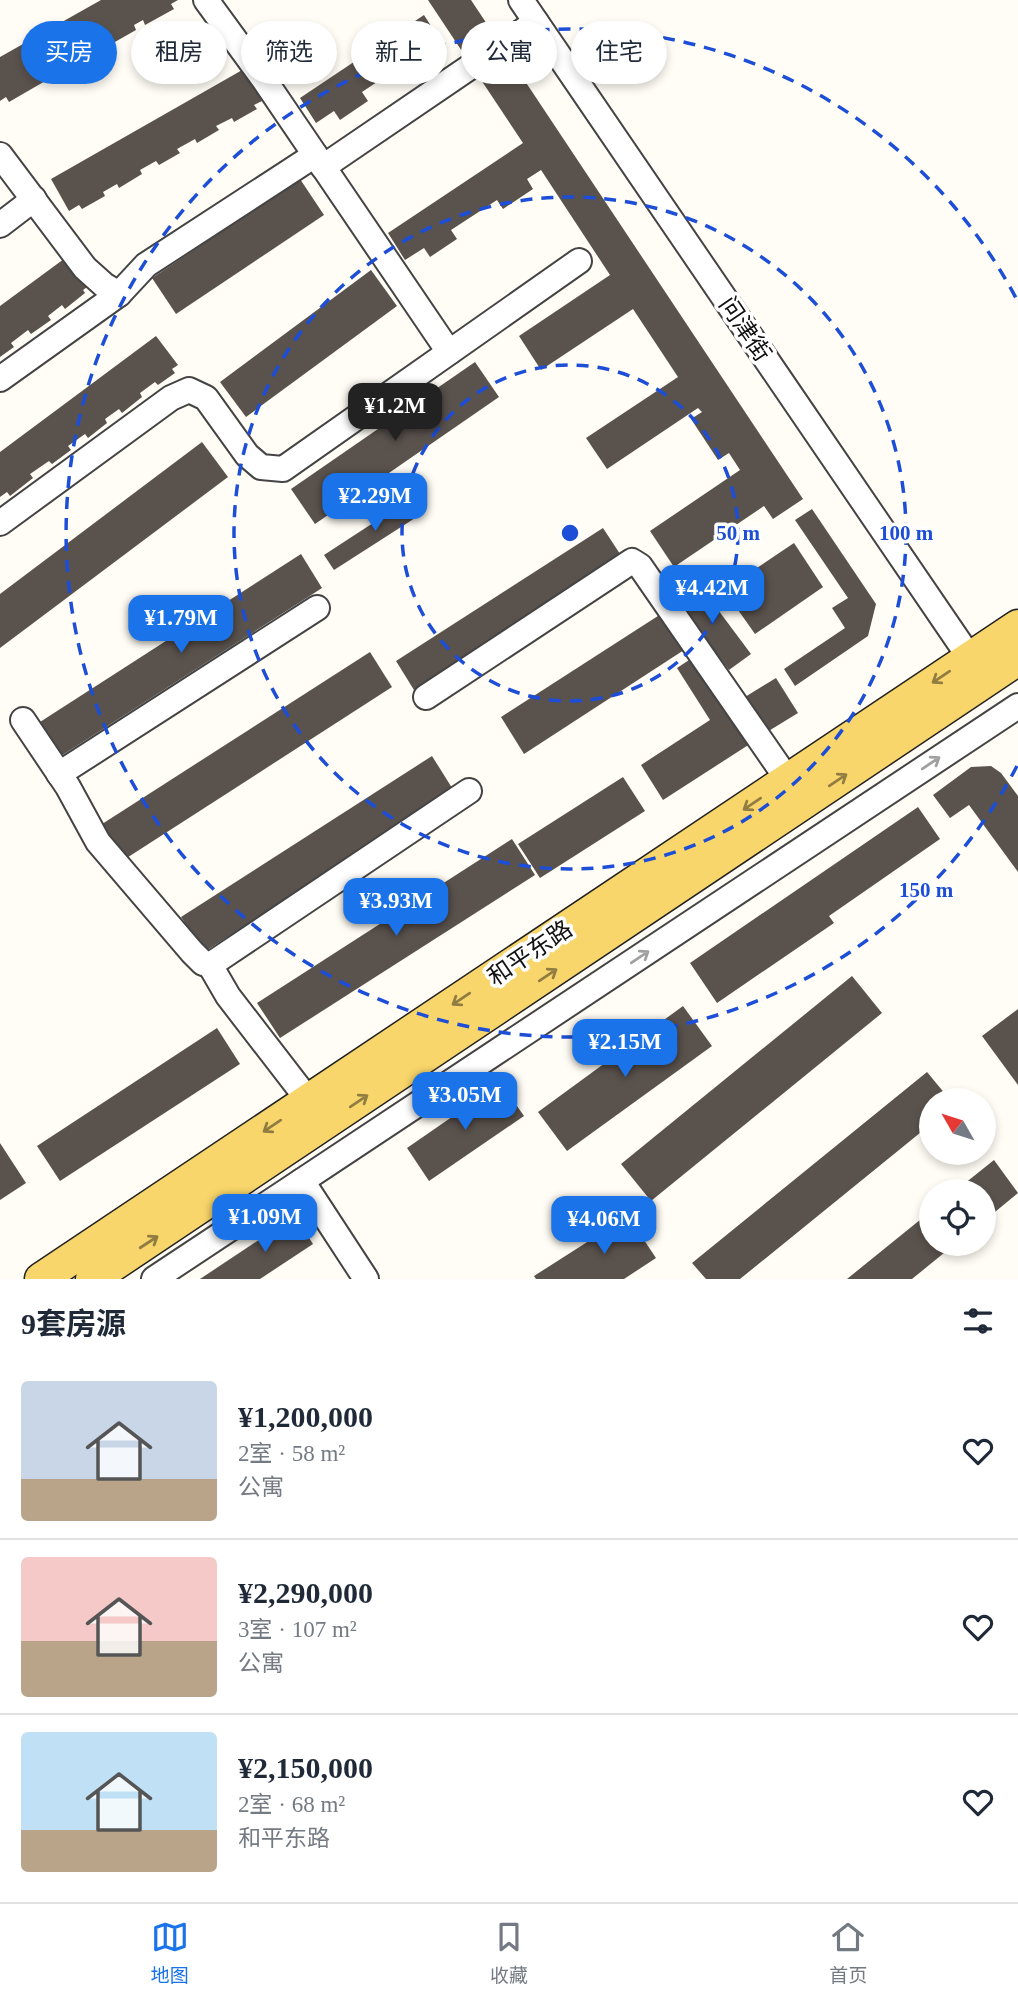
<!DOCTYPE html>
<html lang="zh">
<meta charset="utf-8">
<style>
body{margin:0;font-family:"Times New Roman","Noto Sans SC",serif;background:#f6f6f7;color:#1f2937;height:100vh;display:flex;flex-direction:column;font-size:26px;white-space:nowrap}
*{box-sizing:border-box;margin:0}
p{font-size:23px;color:#747a83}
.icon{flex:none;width:38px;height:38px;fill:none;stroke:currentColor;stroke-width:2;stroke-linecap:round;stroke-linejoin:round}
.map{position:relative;height:1279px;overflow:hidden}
.drawer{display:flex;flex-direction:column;background:#fff;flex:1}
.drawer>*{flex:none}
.guide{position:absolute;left:21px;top:21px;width:976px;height:63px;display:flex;gap:14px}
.needle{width:46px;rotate:309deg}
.buttons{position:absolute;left:919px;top:1088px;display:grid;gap:14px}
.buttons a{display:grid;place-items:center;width:77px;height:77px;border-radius:50%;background:#fff;box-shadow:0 4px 10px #0003;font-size:35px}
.price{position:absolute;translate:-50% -60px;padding:0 16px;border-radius:14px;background:#1a73e8;color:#fff;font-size:23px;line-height:46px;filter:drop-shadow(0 2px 4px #0008)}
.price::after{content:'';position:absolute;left:50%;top:42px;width:21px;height:16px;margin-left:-10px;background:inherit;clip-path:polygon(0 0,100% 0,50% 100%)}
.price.active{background:#222;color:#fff}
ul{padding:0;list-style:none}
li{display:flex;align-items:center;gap:21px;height:175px;padding:0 21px}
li+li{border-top:2px solid #e0e1e3}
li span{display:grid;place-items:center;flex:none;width:196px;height:140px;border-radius:7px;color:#555}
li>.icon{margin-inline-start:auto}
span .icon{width:84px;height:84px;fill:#fffc;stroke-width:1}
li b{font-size:30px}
h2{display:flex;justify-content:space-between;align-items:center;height:84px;padding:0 21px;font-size:30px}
.chip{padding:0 24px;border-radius:32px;background:#fff;box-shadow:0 4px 10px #0003;font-size:24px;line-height:63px}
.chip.active{background:#1a73e8;color:#fff}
.tab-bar{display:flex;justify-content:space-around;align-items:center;height:98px;border-top:2px solid #e0e1e3;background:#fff;font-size:19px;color:#747a83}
.tab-bar a{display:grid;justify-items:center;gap:4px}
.tab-bar .active{color:#1a73e8}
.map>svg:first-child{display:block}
.building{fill:#5a524d}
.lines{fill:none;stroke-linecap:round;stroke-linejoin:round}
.minor-casing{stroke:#444;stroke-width:28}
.major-casing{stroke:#222;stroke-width:35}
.minor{stroke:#fff;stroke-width:24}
.major{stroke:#f9d66b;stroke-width:32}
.oneway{stroke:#917d42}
.oneway2{stroke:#a0a0a0}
.ring{fill:none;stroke:#1d4ed8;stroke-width:3.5;stroke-dasharray:12 9}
.labels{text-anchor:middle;stroke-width:7;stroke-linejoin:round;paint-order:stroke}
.street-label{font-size:24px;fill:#111;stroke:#fff}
.centre{fill:#1d4ed8;stroke:#fff;stroke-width:3.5}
.ring-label{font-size:21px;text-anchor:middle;font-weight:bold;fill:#1d4ed8;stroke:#fff;stroke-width:7;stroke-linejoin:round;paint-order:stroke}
</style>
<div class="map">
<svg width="1018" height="1279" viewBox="0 0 1018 1279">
<rect width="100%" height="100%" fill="#fffdf5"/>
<!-- building -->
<g class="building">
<path d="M 101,0 L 178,0 L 171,4 L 174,9 L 145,25 L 143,20 L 134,25 L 136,30 L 99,51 L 97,46 L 88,51 L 91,56 L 55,76 L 52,71 L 44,76 L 47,80 L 9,102 L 6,97 L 0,101 L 0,57 Z"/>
<path d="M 428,0 L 471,0 L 803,499 L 773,519 L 764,506 L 674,567 L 650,531 L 740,470 L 729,453 L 718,460 L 691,419 L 702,412 L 698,408 L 607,469 L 586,438 L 678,377 L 633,309 L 541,370 L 519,336 L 610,275 L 541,170 L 527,179 L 533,189 L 503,209 L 497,200 L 451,230 L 457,239 L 430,257 L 424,248 L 405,260 L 388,233 L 523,143 Z"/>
<path d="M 424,15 L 440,40 L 427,48 L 432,55 L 409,71 L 404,64 L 362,92 L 368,101 L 340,120 L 334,111 L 316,123 L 300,98 Z"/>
<path d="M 244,69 L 262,101 L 254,105 L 257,109 L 234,122 L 232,118 L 216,126 L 219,130 L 197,143 L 195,139 L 177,149 L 180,153 L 159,165 L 156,161 L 140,170 L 142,174 L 119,188 L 117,184 L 103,192 L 105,196 L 82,209 L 79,205 L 69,211 L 51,179 Z"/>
<path d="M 300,179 L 324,215 L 176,314 L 152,278 Z"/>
<path d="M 68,256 L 90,285 L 83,290 L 85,293 L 65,309 L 62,305 L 48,316 L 51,320 L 31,334 L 28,330 L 11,343 L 14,347 L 0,357 L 0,306 Z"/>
<path d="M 371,270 L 397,306 L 246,417 L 220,382 Z"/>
<path d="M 156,336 L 178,365 L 172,369 L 175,373 L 158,385 L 155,382 L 140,393 L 142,397 L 122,413 L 119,409 L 105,419 L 107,423 L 88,438 L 85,434 L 68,446 L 71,450 L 52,464 L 49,461 L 30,474 L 33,478 L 10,496 L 7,492 L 0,497 L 0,452 Z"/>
<path d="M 475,362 L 499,397 L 315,524 L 291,489 Z"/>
<path d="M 202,442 L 228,477 L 0,648 L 0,594 Z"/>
<path d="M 416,495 L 426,511 L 334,570 L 324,555 Z"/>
<path d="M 812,509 L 876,604 L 868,636 L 795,686 L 784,669 L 845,628 L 832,608 L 848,598 L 795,520 Z"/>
<path d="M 603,528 L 622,557 L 414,690 L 396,661 Z"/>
<path d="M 794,543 L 823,587 L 755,634 L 724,590 Z"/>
<path d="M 301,554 L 322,588 L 61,756 L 40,722 Z"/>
<path d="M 695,579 L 751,654 L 729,670 L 673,596 Z"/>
<path d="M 661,614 L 684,650 L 524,754 L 501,717 Z"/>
<path d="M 370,652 L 392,687 L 122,861 L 99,826 Z"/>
<path d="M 692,658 L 753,742 L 663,800 L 641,765 L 710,720 L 677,668 Z"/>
<path d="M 776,678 L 798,713 L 767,732 L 745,697 Z"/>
<path d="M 432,756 L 454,791 L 204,952 L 181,917 Z"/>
<path d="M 991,766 L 1001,773 L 1018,796 L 1018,872 L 969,805 L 950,818 L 933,795 L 971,767 Z"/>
<path d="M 623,777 L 645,811 L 540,878 L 518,844 Z"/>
<path d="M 918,807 L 940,839 L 829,916 L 834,923 L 717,1003 L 690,963 Z"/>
<path d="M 512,839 L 535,875 L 280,1038 L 257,1003 Z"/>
<path d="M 852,976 L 882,1013 L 651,1201 L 621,1164 Z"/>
<path d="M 683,1006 L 712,1046 L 567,1151 L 538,1112 Z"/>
<path d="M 1018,1009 L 1018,1085 L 982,1036 Z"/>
<path d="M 217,1028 L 240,1064 L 60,1181 L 37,1146 Z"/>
<path d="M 927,1072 L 951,1101 L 931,1101 L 931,1124 L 740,1279 L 706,1279 L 692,1263 Z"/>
<path d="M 501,1083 L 524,1116 L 429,1181 L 407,1148 Z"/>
<path d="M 0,1143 L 26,1183 L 0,1200 Z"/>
<path d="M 994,1160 L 1018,1193 L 984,1221 L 984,1192 L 954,1192 Z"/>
<path d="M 931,1211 L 931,1244 L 955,1244 L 912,1279 L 847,1279 Z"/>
<path d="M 295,1216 L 313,1244 L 260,1279 L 200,1279 Z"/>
<path d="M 628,1216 L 656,1258 L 624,1279 L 536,1279 L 534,1276 Z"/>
</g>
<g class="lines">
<!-- minor casing -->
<g class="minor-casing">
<g id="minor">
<path d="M 206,0 L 265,81 L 449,352"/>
<path d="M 521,0 L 970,658"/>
<path d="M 0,155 L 85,268 L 104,285 L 119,294"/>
<path d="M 323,167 L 536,22"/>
<path d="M 0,225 L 34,199"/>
<path d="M 0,379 L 119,294 L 146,265 L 315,155"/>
<path d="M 0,523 L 171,398 L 189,390 L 206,398 L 247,455 L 261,467 L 283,469 L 579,261"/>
<path d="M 426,697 L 632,561 L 640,566 L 788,780"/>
<path d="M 23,720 L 68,787 L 98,842 L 192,952 L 203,963 L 210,965 L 469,791"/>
<path d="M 59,774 L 317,608"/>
<path d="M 210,965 L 228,996 L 309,1101"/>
<path d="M 302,1181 L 366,1279"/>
<path d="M 154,1279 L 1018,706"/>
</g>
</g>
<!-- major casing -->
<g class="major-casing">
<g id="major">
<path d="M 41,1279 L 1018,626"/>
<path d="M 92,1279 L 1018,659"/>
</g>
</g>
<!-- minor -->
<use href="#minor" class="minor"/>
<!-- major -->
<use href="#major" class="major"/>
</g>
<!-- one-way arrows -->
<defs><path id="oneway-shaft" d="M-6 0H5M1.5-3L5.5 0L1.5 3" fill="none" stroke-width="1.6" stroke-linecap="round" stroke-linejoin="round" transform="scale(1.75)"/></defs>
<g class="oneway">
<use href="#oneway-shaft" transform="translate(941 677) rotate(146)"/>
<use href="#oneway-shaft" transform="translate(838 780) rotate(-34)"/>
<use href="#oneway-shaft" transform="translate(752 804) rotate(146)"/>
<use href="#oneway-shaft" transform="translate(548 975) rotate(-34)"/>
<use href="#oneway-shaft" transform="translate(461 999) rotate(146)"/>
<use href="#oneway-shaft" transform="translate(359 1101) rotate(-34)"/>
<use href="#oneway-shaft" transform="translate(272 1126) rotate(146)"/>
<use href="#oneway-shaft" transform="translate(149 1242) rotate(-33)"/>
</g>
<g class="oneway2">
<use href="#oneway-shaft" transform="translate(931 763) rotate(-34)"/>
<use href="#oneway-shaft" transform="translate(640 957) rotate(-34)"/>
</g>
<!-- distance rings -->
<g class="ring">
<circle cx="570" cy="533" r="168"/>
<circle cx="570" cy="533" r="336"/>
<path d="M1017 766A504 504 0 1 1 1017 300"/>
</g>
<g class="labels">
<!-- street labels -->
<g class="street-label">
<text transform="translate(745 329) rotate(56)" y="8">问津街</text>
<text transform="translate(530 953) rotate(-34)" y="8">和平东路</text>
</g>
</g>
<circle cx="570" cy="533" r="10" class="centre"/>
<g class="ring-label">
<text x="738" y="540">50 m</text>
<text x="906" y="540">100 m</text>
<text x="926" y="897">150 m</text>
</g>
</svg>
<div class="buttons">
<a><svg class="needle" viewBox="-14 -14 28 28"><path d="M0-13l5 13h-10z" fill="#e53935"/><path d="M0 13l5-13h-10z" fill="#747a83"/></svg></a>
<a><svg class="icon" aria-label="locate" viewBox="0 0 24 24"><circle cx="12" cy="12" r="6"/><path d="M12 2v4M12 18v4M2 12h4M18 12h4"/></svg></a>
</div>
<b class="price active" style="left:395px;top:443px">¥1.2M</b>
<b class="price" style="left:375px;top:533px">¥2.29M</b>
<b class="price" style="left:712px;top:625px">¥4.42M</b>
<b class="price" style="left:181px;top:655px">¥1.79M</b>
<b class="price" style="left:396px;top:938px">¥3.93M</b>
<b class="price" style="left:625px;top:1079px">¥2.15M</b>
<b class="price" style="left:465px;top:1132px">¥3.05M</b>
<b class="price" style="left:265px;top:1254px">¥1.09M</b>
<b class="price" style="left:604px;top:1256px">¥4.06M</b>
<div class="guide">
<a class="chip active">买房</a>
<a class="chip">租房</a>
<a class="chip">筛选</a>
<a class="chip">新上</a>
<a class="chip">公寓</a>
<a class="chip">住宅</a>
</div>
</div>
<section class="drawer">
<h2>9套房源<svg class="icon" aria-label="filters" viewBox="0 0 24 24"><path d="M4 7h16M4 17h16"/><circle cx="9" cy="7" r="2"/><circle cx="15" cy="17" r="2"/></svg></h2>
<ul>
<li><span style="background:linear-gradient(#c9d6e8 70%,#b9a48a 0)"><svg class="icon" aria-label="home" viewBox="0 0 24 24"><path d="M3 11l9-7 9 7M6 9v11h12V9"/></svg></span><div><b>¥1,200,000</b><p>2室 · 58 m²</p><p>公寓</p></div><svg class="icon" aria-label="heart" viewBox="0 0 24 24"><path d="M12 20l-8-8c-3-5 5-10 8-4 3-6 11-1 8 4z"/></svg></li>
<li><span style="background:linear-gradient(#f6c9c9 60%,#b9a48a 0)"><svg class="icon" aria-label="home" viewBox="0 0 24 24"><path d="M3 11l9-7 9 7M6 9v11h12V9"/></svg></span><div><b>¥2,290,000</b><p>3室 · 107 m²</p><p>公寓</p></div><svg class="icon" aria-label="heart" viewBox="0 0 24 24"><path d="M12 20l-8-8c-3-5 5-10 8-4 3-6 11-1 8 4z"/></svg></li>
<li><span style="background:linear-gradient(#bfe0f5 70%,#b9a48a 0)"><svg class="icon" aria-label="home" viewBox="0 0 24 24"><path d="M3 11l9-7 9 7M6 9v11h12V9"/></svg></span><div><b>¥2,150,000</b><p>2室 · 68 m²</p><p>和平东路</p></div><svg class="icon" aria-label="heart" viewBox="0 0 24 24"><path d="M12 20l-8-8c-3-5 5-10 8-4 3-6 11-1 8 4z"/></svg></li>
</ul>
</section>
<nav class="tab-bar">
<a class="active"><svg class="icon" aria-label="map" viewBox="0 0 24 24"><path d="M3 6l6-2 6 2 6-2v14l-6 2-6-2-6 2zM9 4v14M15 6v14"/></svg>地图</a>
<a><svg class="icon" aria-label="saved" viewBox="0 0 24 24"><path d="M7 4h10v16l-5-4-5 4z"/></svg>收藏</a>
<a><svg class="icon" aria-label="home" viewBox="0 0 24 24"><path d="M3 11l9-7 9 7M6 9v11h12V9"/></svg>首页</a>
</nav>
